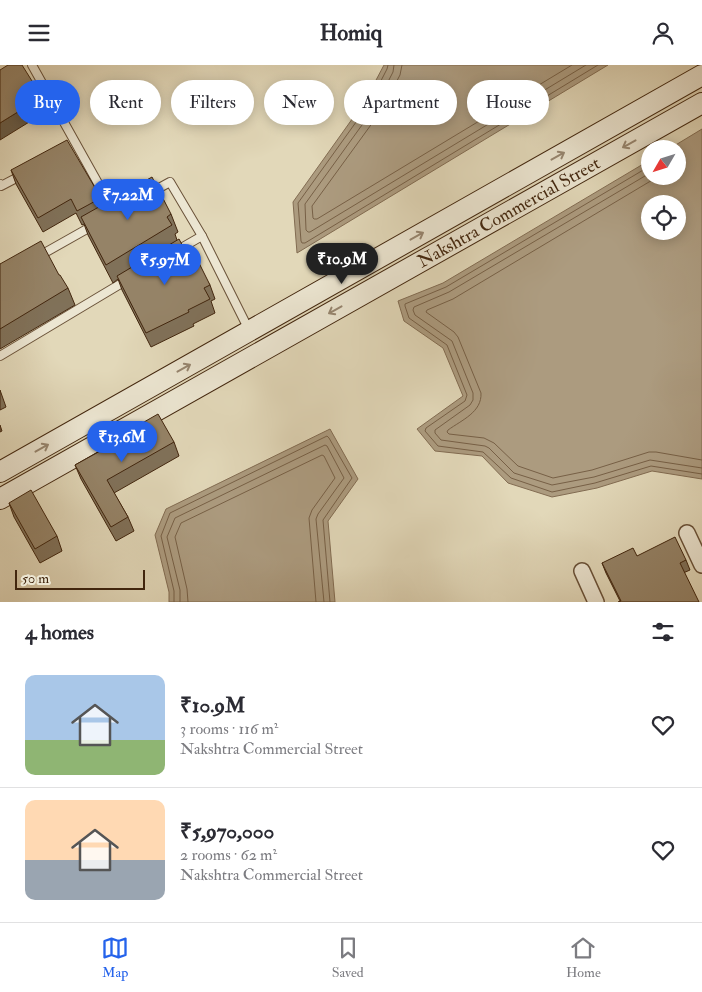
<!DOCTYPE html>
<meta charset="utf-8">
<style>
body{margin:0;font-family:"IM FELL Double Pica",serif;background:#f7f7f7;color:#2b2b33;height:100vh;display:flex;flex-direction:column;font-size:19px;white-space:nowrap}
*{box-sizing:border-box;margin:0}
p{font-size:16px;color:#7c7c81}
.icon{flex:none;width:28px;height:28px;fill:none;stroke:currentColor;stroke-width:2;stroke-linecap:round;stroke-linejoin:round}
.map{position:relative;height:537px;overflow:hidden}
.side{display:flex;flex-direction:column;background:#fff;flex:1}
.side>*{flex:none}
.guide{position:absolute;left:15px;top:15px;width:672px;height:45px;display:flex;gap:10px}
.needle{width:32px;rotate:231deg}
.tools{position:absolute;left:641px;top:75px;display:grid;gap:10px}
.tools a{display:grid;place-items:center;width:45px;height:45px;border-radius:50%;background:#fff;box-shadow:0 2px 12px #0003;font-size:25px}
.scale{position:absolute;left:15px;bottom:12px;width:130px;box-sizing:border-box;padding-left:5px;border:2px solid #42260e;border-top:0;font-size:14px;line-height:18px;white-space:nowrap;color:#42260e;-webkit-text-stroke:4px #ece6d2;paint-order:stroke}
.price{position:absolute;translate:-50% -42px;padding:0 11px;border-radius:18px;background:#2563eb;color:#fff;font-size:16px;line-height:32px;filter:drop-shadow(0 1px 2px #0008)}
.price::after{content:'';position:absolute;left:50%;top:30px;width:15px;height:11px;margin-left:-8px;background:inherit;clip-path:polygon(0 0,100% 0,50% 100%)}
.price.active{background:#222;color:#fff}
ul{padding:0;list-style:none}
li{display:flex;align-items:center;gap:15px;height:125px;padding:0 25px}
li+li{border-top:1px solid #e1e1e2}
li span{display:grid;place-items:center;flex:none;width:140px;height:100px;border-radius:10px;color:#555}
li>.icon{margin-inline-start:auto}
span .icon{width:60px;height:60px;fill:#fffc;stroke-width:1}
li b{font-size:21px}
h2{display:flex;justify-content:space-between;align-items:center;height:60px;padding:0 25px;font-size:21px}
.pill{padding:0 18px;border-radius:22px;background:#fff;box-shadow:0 2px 12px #0003;font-size:18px;line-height:45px}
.pill.active{background:#2563eb;color:#fff}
header{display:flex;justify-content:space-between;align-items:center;height:65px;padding:0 25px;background:#fff;font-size:22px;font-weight:800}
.dock{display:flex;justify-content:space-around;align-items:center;height:70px;border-top:1px solid #e1e1e2;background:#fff;font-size:14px;color:#7c7c81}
.dock a{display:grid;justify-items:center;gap:2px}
.dock .active{color:#2563eb}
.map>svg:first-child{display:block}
.water{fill:#ac9b7f;stroke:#826c52;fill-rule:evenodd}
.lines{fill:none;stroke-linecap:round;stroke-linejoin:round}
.shore{stroke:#776046;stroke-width:1}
.lane-casing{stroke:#6a5239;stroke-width:10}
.street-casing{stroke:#6a5239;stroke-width:18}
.secondary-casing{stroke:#42260e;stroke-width:22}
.lane{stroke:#ece6d2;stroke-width:8}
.street{stroke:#ece6d2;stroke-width:15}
.secondary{stroke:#ece6d2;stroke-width:20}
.wall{fill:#807159;stroke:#42260e}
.shaded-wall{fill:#685c48;stroke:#42260e}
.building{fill:#958367;stroke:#42260e}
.oneway{stroke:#978670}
.labels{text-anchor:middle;stroke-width:5;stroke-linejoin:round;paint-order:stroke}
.street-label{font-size:18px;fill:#42260e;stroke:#ece6d2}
</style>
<header><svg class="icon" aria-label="menu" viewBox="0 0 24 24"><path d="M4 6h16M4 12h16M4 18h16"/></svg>Homiq<svg class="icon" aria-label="person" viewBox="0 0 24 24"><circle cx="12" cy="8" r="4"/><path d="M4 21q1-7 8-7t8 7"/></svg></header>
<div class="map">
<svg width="702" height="537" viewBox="0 0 702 537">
<rect width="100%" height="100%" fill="#e2d8b9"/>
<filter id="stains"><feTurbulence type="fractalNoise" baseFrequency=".004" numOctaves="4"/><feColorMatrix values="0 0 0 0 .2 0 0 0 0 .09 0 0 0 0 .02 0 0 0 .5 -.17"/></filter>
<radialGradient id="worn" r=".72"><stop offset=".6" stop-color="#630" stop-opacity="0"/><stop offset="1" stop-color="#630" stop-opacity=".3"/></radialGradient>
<!-- water -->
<g class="water">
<path d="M 384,0 L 608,0 L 297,188 L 293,137 L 365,36 Z"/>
<path d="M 702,64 L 702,414 L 652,406 L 597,423 L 552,432 L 508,418 L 482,391 L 435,386 L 417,364 L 463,331 L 443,283 L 404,256 L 398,236 L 443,218 L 650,95 L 650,111 L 678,111 L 678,84 L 669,84 ZM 650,139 L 678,139 L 678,166 L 650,166 Z"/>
<path d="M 330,364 L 358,414 L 328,456 L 335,537 L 169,537 L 169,527 L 155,470 L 166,444 Z"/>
</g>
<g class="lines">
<!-- shore -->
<g class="shore">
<path d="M 388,0 L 387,4 L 369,39 L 298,138 L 301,176 L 302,178 L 305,178 L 598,0"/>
<path d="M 394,0 L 393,7 L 375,42 L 305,139 L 306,165 L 308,167 L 310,167 L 586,0"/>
<path d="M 402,0 L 400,10 L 381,46 L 312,141 L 313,153 L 314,154 L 317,154 L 572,0"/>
<path d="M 650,101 L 446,222 L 405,239 L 405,241 L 409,253 L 447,280 L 467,330 L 465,336 L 426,363 L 425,366 L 438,381 L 483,387 L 511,413 L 552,427 L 595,418 L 651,401 L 702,409"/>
<path d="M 650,108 L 449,227 L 414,242 L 413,245 L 415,250 L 452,276 L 473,328 L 473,335 L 470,340 L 435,365 L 435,368 L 441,375 L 485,381 L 489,383 L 514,408 L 552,420 L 594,412 L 650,395 L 702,403"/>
<path d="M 659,111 L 453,234 L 427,245 L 426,247 L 454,267 L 458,272 L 481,328 C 482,347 462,355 448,365 L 447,367 L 449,369 L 484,373 L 494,378 L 518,401 L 553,413 L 592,405 L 649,387 L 656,387 L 702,395"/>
<path d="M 174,537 L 174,526 L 161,471 L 170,448 L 327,371 L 329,373 L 352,413 L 323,455 L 330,537"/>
<path d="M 180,537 L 180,525 L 167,472 L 175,453 L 325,380 L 327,381 L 344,413 L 318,449 L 316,454 L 324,537"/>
<path d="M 188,537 L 187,524 L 175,472 L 181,458 L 322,390 L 324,391 L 335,413 L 312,445 L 309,453 L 316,537"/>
</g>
<!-- lane casing -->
<g class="lane-casing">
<g id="lane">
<path d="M 32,0 L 99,120"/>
<path d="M 0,119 L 1,121 L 22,110"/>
<path d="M 150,128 L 170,117 L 202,171"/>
<path d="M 176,186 L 202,171 L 249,265"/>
<path d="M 39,191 L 94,160"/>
<path d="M 0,291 L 127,215"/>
</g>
</g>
<!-- street casing -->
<g class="street-casing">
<g id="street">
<path d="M 687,468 L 702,500"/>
<path d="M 582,506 L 596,537"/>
</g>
</g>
<!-- secondary casing -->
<g class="secondary-casing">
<g id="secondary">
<path d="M 0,407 L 702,10"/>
<path id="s1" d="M 0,434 L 702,38"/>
</g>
</g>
<!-- lane -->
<use href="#lane" class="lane"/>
<!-- street -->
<use href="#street" class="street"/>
<!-- secondary -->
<use href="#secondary" class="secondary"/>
</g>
<!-- wall -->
<g class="wall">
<path d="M 11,105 L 101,133 L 103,139 L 171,149 L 178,167 L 175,169 L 177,175 L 210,220 L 215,234 L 211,236 L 215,248 L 193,259 L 194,261 L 151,282 L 122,225 L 118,214 L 113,218 L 88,170 L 84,159 L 82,160 L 76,148 L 43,167 L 16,119 Z"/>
<path d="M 0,199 L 68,223 L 75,240 L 0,284 Z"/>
<path d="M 0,325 L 6,342 L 0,345 Z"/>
<path d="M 0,360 L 2,366 L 0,367 Z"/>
<path d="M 109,377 L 174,377 L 179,391 L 114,428 L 128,452 L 134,466 L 116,476 L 81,414 L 75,400 L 110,380 Z"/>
<path d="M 9,438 L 57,471 L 62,486 L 40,498 L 14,452 Z"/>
<path d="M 686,495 L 690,505 L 620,536 L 606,508 L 602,498 Z"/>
</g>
<!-- shaded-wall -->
<path class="shaded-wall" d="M 42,32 L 47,46 L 0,75 L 0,58 Z"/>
<!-- building -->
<g class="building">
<path d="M 8,0 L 22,0 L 42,32 L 0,58 L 0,5 Z"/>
<path d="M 67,75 L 101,133 L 77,146 L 71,134 L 38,153 L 11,105 Z"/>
<path d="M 152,112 L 171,149 L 167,152 L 172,160 L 106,200 L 81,152 Z"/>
<path d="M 179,174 L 186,187 L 192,184 L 210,220 L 204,223 L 210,234 L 188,245 L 189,247 L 146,268 L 117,211 Z"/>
<path d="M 41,176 L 59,210 L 60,210 L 68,223 L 0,264 L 0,199 Z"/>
<path d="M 158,349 L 174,377 L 107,415 L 128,452 L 111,462 L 75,400 L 111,380 L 109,377 Z"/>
<path d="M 31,425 L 57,471 L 35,484 L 9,438 Z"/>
<path d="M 675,472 L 686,495 L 680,498 L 699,537 L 618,537 L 621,536 L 602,498 L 633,483 L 637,491 Z"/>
</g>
<!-- one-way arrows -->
<defs><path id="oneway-shaft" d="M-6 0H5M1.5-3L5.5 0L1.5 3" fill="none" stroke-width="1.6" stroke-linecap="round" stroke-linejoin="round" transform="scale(1.25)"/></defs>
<g class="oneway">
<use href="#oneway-shaft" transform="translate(629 79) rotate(151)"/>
<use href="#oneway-shaft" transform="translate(558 91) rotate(-29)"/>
<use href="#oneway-shaft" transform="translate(417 171) rotate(-29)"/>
<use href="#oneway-shaft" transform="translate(335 245) rotate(151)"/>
<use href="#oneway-shaft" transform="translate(184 303) rotate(-29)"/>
<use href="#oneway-shaft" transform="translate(42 383) rotate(-29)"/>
</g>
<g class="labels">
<!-- street labels -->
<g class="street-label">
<text dy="6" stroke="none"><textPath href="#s1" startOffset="584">Nakshtra Commercial Street</textPath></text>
</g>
</g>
<rect width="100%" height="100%" filter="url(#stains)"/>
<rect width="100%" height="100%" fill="url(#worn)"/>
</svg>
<div class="tools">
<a><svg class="needle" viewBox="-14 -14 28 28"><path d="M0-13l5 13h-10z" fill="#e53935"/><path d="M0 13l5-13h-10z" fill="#7c7c81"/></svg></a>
<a><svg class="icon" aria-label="locate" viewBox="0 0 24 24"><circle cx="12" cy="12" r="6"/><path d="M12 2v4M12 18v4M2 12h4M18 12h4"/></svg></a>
</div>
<div class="scale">50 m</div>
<b class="price" style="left:128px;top:156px">₹7.22M</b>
<b class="price active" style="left:342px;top:220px">₹10.9M</b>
<b class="price" style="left:165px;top:221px">₹5.97M</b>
<b class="price" style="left:122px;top:398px">₹13.6M</b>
<div class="guide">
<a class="pill active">Buy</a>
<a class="pill">Rent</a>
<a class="pill">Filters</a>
<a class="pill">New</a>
<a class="pill">Apartment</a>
<a class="pill">House</a>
</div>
</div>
<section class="side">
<h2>4 homes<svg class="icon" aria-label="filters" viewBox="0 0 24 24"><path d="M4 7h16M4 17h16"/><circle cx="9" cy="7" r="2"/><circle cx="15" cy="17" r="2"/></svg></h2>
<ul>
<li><span style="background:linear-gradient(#a9c7e8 65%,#8fb573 0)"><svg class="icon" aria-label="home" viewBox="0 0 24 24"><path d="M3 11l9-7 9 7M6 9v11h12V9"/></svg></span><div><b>₹10.9M</b><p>3 rooms · 116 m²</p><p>Nakshtra Commercial Street</p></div><svg class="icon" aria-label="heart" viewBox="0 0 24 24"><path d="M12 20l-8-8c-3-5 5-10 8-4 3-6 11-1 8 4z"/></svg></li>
<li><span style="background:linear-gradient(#ffd9b3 60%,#9aa5b1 0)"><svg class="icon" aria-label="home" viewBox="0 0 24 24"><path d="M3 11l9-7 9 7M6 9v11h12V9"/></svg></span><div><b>₹5,970,000</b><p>2 rooms · 62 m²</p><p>Nakshtra Commercial Street</p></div><svg class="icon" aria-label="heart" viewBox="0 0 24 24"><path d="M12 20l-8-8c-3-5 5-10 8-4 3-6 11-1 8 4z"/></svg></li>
</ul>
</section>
<nav class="dock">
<a class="active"><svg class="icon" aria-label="map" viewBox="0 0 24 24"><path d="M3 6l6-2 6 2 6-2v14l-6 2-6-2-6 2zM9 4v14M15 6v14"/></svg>Map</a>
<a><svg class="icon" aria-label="saved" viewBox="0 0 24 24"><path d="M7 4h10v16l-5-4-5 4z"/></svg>Saved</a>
<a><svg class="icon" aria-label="home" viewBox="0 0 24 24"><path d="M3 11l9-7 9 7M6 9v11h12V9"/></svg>Home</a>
</nav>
